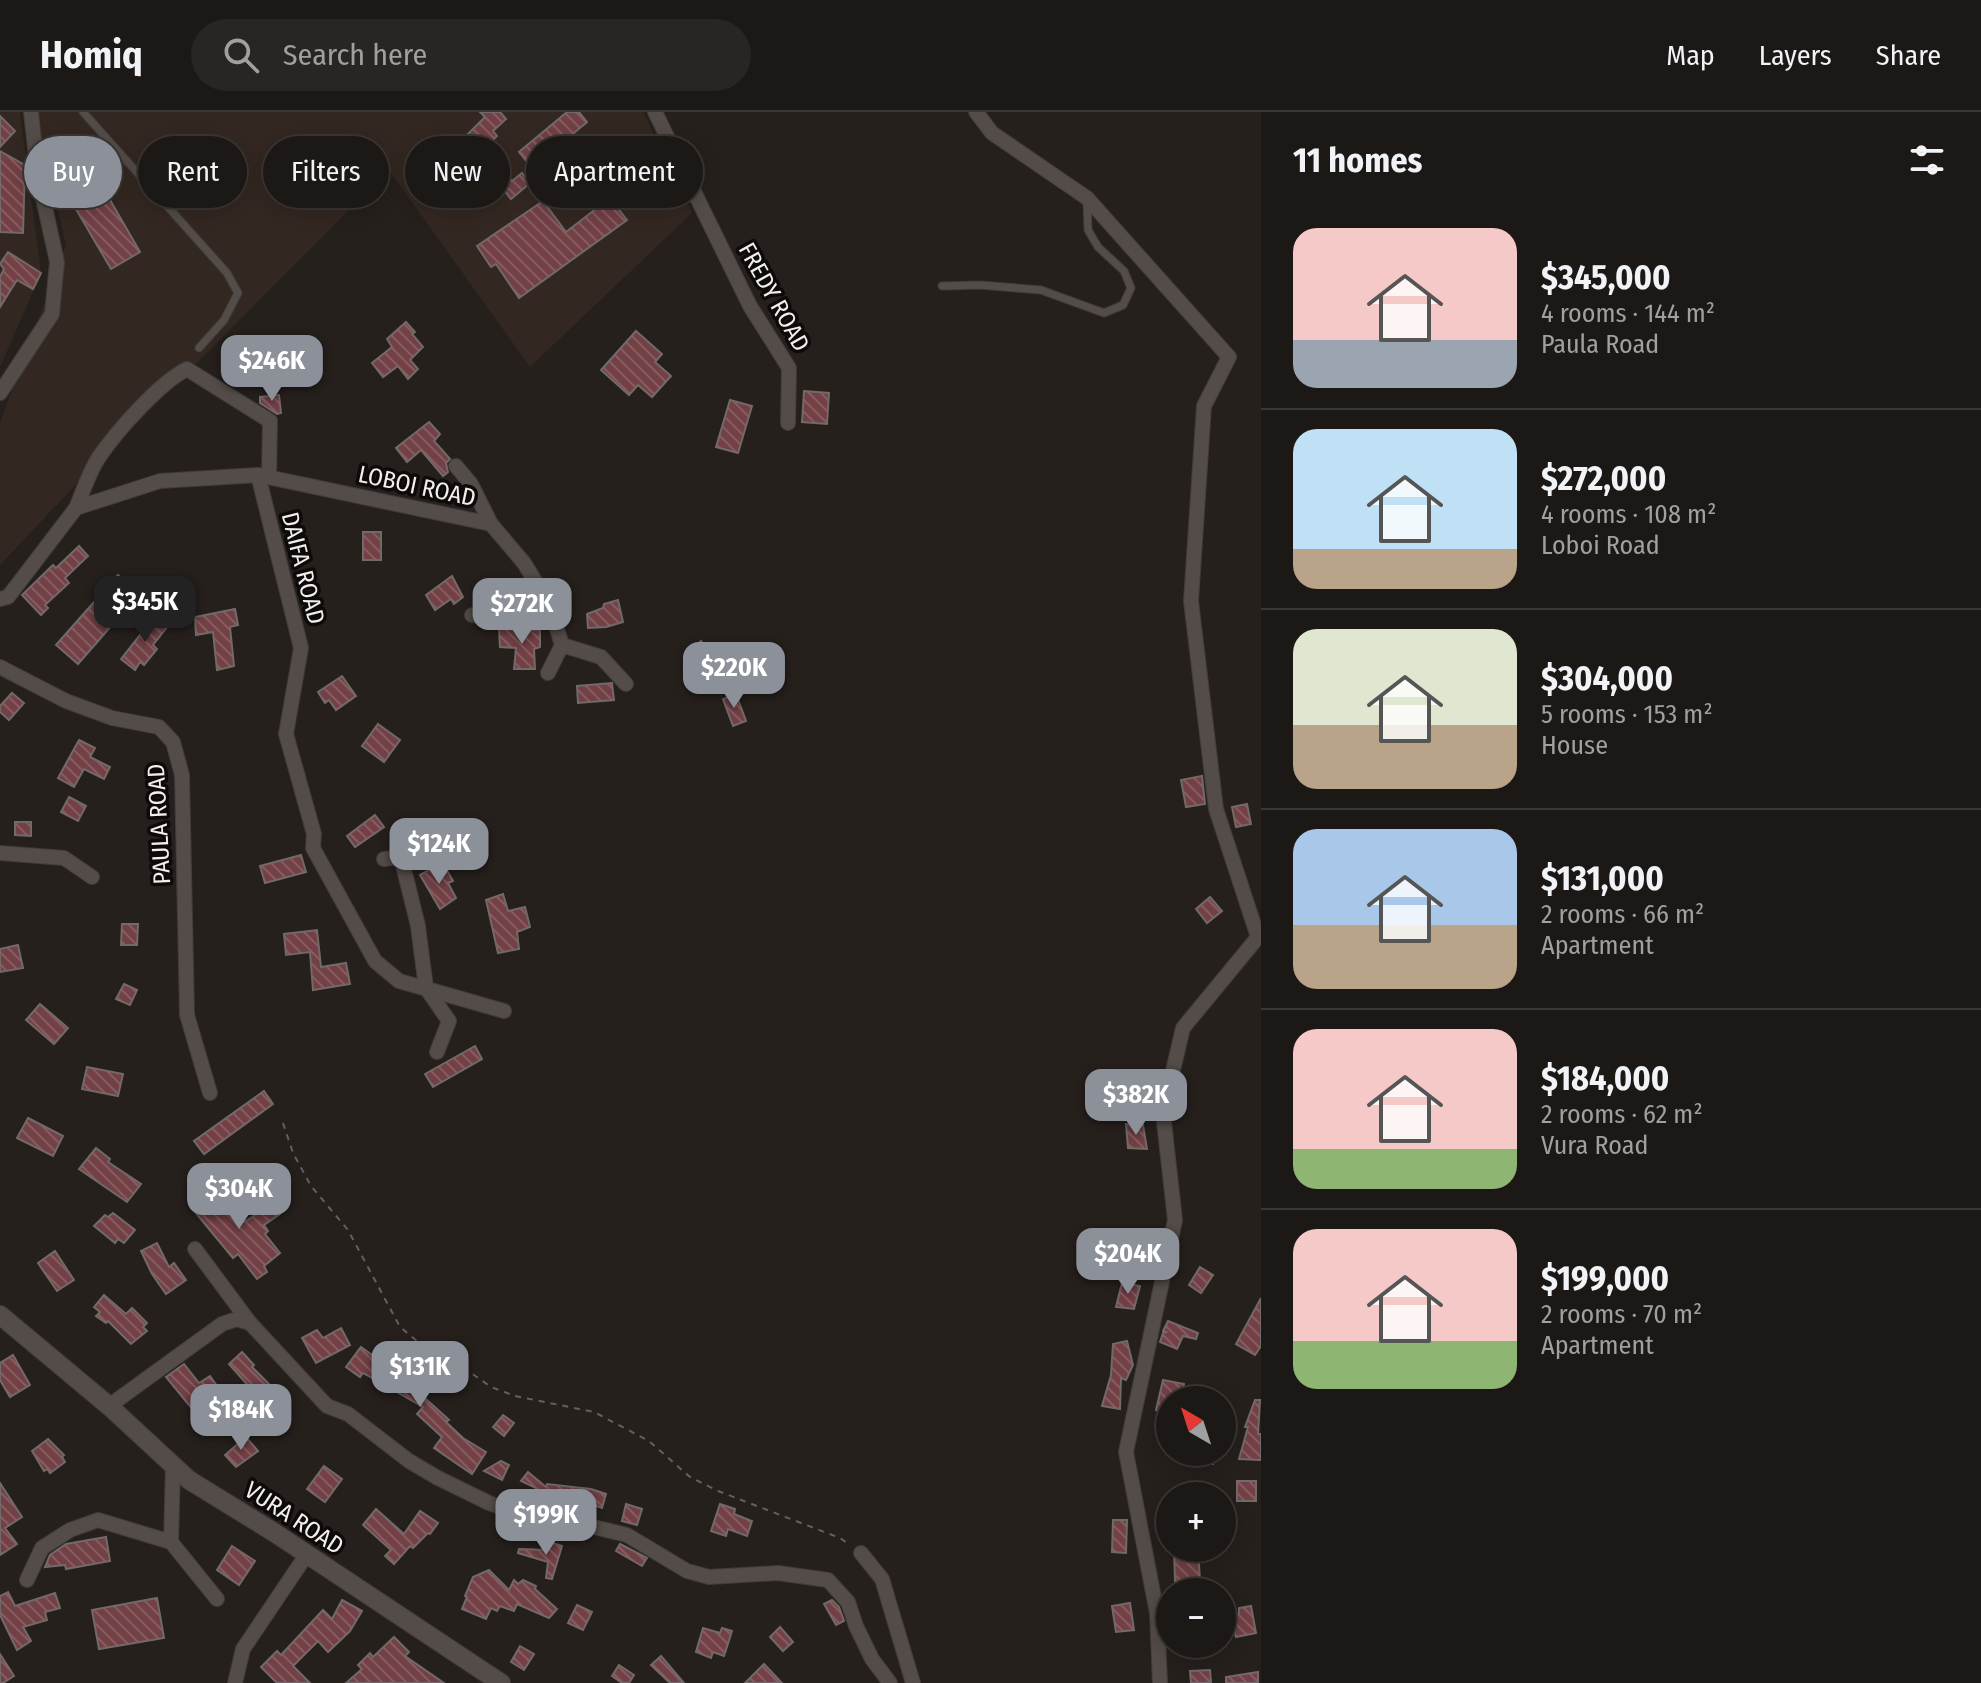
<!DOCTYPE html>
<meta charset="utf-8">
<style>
body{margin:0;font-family:"Fira Sans Condensed",sans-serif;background:#292523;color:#f1f3f6;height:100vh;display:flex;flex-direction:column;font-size:30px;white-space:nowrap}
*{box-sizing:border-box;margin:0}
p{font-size:26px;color:#a0a0a1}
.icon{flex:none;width:44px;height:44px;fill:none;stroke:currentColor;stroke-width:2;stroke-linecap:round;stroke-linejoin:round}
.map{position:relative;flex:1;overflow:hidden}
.details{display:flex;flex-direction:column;background:#1c1816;width:720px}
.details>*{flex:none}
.hud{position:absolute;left:24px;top:24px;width:760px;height:72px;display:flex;gap:16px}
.needle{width:52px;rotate:321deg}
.tools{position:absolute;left:1156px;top:1274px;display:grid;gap:16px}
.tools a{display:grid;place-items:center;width:80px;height:80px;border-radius:50%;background:#1c1816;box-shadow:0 4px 20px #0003,0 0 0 2px #3a3735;font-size:40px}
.price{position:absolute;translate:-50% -68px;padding:0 18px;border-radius:16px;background:#8c9099;color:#fff;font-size:26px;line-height:52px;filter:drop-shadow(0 2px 4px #0008)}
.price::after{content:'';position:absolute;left:50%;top:48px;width:24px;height:18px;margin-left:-12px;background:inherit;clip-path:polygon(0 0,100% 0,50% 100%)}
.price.current{background:#222;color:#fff}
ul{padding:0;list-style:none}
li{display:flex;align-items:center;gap:24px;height:200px;padding:0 32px}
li+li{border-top:2px solid #3a3735}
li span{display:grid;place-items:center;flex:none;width:224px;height:160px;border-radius:24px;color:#555}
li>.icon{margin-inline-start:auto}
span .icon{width:96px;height:96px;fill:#fffc;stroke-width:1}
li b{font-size:34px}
h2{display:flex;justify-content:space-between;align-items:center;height:96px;padding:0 32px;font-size:34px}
.pill{padding:0 28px;border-radius:36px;background:#1c1816;box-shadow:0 4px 20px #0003,0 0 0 2px #3a3735;font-size:28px;line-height:72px}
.pill.current{background:#8c9099;color:#fff}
header{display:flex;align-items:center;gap:48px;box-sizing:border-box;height:112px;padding:0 40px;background:#1c1816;border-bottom:2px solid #3a3735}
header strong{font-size:38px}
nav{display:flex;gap:44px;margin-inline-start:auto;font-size:28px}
.search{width:560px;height:72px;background:#292523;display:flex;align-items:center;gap:20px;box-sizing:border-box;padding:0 28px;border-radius:44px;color:#a0a0a1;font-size:30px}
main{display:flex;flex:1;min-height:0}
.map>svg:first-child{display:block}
.built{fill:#332721}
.building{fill:url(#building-back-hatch);stroke:#72696a;stroke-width:2}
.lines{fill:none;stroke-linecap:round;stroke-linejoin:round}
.service-casing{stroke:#413c3a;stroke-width:9}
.minor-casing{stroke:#413c3a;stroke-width:16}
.tertiary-casing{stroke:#413c3a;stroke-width:20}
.path{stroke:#655f5d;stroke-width:2;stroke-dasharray:6 6;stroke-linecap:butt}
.service{stroke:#534c48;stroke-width:7}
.minor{stroke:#534c48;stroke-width:14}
.tertiary{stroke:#534c48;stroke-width:18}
.labels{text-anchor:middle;stroke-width:7;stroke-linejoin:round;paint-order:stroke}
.street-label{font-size:24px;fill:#f3efed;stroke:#0d0a09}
</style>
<header>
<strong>Homiq</strong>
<div class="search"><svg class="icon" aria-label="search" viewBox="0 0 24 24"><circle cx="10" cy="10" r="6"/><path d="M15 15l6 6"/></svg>Search here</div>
<nav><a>Map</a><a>Layers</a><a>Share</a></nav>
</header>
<main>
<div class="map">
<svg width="1261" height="1571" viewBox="0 0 1261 1571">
<defs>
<pattern id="building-back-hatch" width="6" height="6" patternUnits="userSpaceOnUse" patternTransform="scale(2)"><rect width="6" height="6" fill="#724045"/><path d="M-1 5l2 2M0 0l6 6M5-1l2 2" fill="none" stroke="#875c60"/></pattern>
</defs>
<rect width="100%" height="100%" fill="#26201d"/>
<!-- built -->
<g class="built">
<path d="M 0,0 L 20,0 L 41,161 L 0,255 Z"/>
<path d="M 36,0 L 643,0 L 692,101 L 530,255 L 389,58 L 83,365 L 0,453 L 0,311 L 66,133 Z"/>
</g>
<!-- building -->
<g class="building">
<path d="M 480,0 L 500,0 L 506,7 L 493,19 L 497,24 L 469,51 L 481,62 L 470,73 L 440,43 L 451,32 L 454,36 L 485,5 Z"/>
<path d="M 567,0 L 579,0 L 587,10 L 532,56 L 519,40 Z"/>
<path d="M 0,4 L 15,19 L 0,35 Z"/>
<path d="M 0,39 L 25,53 L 23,121 L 0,120 Z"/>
<path d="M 642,44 L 652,60 L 623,79 L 613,63 Z"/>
<path d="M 91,55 L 140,140 L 111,157 L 62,73 Z"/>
<path d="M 505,61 L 512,69 L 522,61 L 530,71 L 511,87 L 496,69 Z"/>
<path d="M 610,86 L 627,108 L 519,186 L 496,152 L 491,155 L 477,134 L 543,89 L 566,120 Z"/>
<path d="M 8,140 L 41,161 L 33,177 L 17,168 L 0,195 L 0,165 L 4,157 L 0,152 Z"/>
<path d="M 406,210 L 415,220 L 412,222 L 423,235 L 410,248 L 418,257 L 408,267 L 398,254 L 383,265 L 372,251 L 392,235 L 387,227 Z"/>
<path d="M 636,219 L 662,242 L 655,250 L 671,264 L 652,285 L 638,273 L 629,283 L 601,258 Z"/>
<path d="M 804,279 L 829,281 L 827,312 L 802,310 Z"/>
<path d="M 279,283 L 281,301 L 277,302 L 260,291 L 260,285 Z"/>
<path d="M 730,288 L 752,294 L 738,341 L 716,335 Z"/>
<path d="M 429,310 L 440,322 L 434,329 L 450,347 L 446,351 L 448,360 L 443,364 L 421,338 L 407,350 L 396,336 Z"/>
<rect x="363" y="420" width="18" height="28"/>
<path d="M 79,434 L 88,444 L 65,466 L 69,471 L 45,493 L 48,496 L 41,503 L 22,483 L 53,453 L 56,456 Z"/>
<path d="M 118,463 L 139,482 L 78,552 L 56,533 Z"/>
<path d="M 452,464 L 463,485 L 454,492 L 451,487 L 435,498 L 426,483 Z"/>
<path d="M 618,488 L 623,510 L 606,515 L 588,516 L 587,502 L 603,496 L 604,492 Z"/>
<path d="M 235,497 L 238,513 L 230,515 L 234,554 L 217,558 L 213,520 L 196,523 L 195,505 Z"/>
<path d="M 155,504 L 168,514 L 153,533 L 157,537 L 144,553 L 140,550 L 135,558 L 121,547 Z"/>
<path d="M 499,517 L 540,518 L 540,535 L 534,537 L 535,557 L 514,557 L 516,536 L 500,535 Z"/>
<path d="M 701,529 L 721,553 L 725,550 L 732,560 L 713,574 L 689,539 Z"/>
<path d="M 342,564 L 356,584 L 336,598 L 329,588 L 325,591 L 318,580 Z"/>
<path d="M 612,571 L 614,588 L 578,591 L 577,574 Z"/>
<path d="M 12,581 L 24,591 L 9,608 L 0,600 L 0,594 Z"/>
<path d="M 736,582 L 746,609 L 733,614 L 723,587 Z"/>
<path d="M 378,612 L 400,628 L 384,650 L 362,634 Z"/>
<path d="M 79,628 L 95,636 L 90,645 L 110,655 L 104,667 L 84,657 L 74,675 L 58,666 Z"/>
<path d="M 1202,664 L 1205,692 L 1186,695 L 1181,668 Z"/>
<path d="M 69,685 L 86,694 L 78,709 L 61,700 Z"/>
<path d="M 1247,692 L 1251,712 L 1236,715 L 1232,695 Z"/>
<path d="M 375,703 L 384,715 L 355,735 L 347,724 Z"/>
<path d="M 15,710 L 31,710 L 31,724 L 15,723 Z"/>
<path d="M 301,743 L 306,760 L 265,771 L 260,754 Z"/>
<path d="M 438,753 L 443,762 L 448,760 L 453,769 L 448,771 L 456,786 L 440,797 L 420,763 Z"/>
<path d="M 503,782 L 508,799 L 525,795 L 530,815 L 517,820 L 519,837 L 498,841 L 486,788 Z"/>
<path d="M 1210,785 L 1222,799 L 1207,811 L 1196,797 Z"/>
<path d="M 122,812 L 138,812 L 137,833 L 121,833 Z"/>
<path d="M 317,818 L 321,855 L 346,851 L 350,872 L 313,878 L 310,840 L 286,843 L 284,822 Z"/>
<path d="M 18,833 L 23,856 L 0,860 L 0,837 Z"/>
<path d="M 124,872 L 137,878 L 130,893 L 116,887 Z"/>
<path d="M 40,892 L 68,916 L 54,932 L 26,908 Z"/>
<path d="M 475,934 L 482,947 L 433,975 L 425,962 Z"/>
<path d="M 87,955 L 123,962 L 118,984 L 82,977 Z"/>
<path d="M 264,979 L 273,992 L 204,1042 L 194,1029 Z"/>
<path d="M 28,1006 L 63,1024 L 53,1044 L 17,1026 Z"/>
<path d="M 1126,1012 L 1143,1013 L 1147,1037 L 1128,1036 Z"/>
<path d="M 96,1036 L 110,1047 L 108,1050 L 141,1072 L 127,1090 L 79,1057 Z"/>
<path d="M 212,1079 L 217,1085 L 222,1082 L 244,1110 L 273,1092 L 280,1102 L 264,1113 L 268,1119 L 265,1122 L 280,1141 L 264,1154 L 267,1160 L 257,1167 L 238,1142 L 233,1146 L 190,1094 Z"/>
<path d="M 113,1101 L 135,1118 L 124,1131 L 118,1127 L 115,1131 L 94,1114 L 105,1103 L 108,1105 Z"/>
<path d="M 157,1131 L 169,1155 L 174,1151 L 186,1168 L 166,1182 L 152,1162 L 141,1139 Z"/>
<path d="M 55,1139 L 74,1168 L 57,1179 L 38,1151 Z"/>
<path d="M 1200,1155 L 1213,1163 L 1201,1181 L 1189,1173 Z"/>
<path d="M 1122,1171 L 1140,1174 L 1134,1197 L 1116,1195 Z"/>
<path d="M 104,1183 L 126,1202 L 132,1196 L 147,1211 L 143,1215 L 147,1219 L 131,1232 L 108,1209 L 106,1211 L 96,1204 L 100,1200 L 94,1195 Z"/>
<path d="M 1261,1186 L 1261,1234 L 1255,1243 L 1236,1232 Z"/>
<path d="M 1168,1209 L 1198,1221 L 1196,1227 L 1183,1224 L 1177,1237 L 1160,1230 L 1163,1221 L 1166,1220 L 1163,1219 Z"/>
<path d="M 341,1216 L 350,1233 L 316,1251 L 302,1226 L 317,1218 L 323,1226 Z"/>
<path d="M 1127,1229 L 1133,1253 L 1126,1268 L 1121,1266 L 1120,1297 L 1102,1294 L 1111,1263 L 1113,1232 Z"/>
<path d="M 361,1235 L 405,1266 L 407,1263 L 420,1271 L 416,1278 L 449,1308 L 446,1310 L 463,1326 L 486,1340 L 472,1362 L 434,1336 L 442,1325 L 417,1302 L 423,1295 L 363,1261 L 360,1265 L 346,1255 Z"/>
<path d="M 242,1240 L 254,1253 L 252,1255 L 273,1276 L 261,1288 L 229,1252 Z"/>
<path d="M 13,1243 L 30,1273 L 10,1285 L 0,1268 L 0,1251 Z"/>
<path d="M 184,1252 L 199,1271 L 210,1264 L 233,1296 L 218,1304 L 208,1289 L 193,1298 L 166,1265 Z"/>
<path d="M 1163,1268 L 1184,1272 L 1180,1288 L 1170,1288 L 1170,1301 L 1156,1298 Z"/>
<path d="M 1255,1288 L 1260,1288 L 1258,1322 L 1261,1322 L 1261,1348 L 1239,1347 L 1248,1315 L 1245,1315 Z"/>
<path d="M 503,1303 L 514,1311 L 504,1324 L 493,1315 Z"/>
<path d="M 246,1325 L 258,1339 L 236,1355 L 225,1343 Z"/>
<path d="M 48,1327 L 64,1343 L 62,1345 L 65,1350 L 50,1361 L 47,1357 L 44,1359 L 32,1339 Z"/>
<path d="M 1181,1340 L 1215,1340 L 1213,1352 L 1180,1344 Z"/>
<path d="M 501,1349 L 509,1353 L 502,1368 L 484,1359 Z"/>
<path d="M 324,1354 L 342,1367 L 325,1390 L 307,1377 Z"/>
<path d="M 528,1360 L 546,1375 L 547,1372 L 591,1377 L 606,1382 L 602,1396 L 570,1385 L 569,1390 L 554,1389 L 555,1380 L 552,1379 L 550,1383 L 521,1369 Z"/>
<rect x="1237" y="1369" width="19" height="20"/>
<path d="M 0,1371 L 22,1405 L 5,1416 L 17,1432 L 0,1443 Z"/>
<path d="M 626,1392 L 642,1397 L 637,1413 L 622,1409 Z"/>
<path d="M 720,1392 L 735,1397 L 734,1402 L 752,1409 L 747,1424 L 728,1417 L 726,1424 L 711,1419 Z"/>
<path d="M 376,1397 L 404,1422 L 420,1399 L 438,1411 L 430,1422 L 428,1421 L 413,1436 L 410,1434 L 394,1452 L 385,1444 L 391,1438 L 363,1413 Z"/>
<path d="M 1113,1408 L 1127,1408 L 1126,1441 L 1112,1440 Z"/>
<path d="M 106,1425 L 110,1449 L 66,1457 L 65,1453 L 45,1455 L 50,1443 L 66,1432 Z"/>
<path d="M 550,1430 L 562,1434 L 552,1467 L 546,1466 L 548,1450 L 518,1441 L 519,1437 L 549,1438 Z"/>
<path d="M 620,1432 L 647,1446 L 642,1454 L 616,1439 Z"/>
<path d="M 232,1434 L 255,1449 L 239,1473 L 217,1458 Z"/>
<path d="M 1174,1436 L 1198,1436 L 1200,1468 L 1175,1469 Z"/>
<path d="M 489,1458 L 509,1478 L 514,1468 L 518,1472 L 523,1468 L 536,1474 L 535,1477 L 557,1497 L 549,1506 L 517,1492 L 514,1499 L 500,1494 L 497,1499 L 491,1496 L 486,1507 L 462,1497 L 467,1485 L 465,1484 L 473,1465 Z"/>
<path d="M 8,1480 L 15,1494 L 55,1481 L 60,1496 L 45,1500 L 47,1508 L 23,1515 L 31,1529 L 17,1538 L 0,1503 L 0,1484 Z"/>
<path d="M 157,1486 L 164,1526 L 99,1537 L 92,1498 Z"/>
<path d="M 342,1488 L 362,1499 L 350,1519 L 328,1540 L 318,1529 L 293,1554 L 310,1571 L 277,1571 L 261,1555 L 277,1539 L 281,1543 L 323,1498 L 332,1507 Z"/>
<path d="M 832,1488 L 839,1495 L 844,1509 L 836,1513 L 824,1492 Z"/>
<path d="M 1130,1491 L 1134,1518 L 1116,1520 L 1112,1494 Z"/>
<path d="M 577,1493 L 592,1500 L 583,1518 L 568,1511 Z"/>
<path d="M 1251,1494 L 1256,1521 L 1236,1525 L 1234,1519 L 1222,1521 L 1222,1504 L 1239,1502 L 1239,1496 Z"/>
<path d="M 780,1515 L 793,1530 L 783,1539 L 770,1525 Z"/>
<path d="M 703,1516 L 720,1521 L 722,1516 L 732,1519 L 724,1544 L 713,1540 L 711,1546 L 696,1540 Z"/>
<path d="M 394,1525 L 409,1540 L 405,1544 L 444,1571 L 346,1571 L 362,1557 L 358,1553 L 370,1541 L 373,1545 Z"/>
<path d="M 520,1534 L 534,1542 L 524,1558 L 511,1550 Z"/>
<path d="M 0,1542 L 14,1564 L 3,1571 L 0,1571 Z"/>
<path d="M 661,1544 L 684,1571 L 670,1571 L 651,1553 Z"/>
<path d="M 764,1552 L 782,1571 L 745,1571 Z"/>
<path d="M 619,1553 L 634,1563 L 629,1571 L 622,1571 L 612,1564 Z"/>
<path d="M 1210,1558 L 1211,1571 L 1191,1571 L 1190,1559 Z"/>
<path d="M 1258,1560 L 1258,1571 L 1226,1571 L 1226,1565 Z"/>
</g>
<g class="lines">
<!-- service casing -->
<g class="service-casing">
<g id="service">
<path d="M 83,0 L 227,161 L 238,181 L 224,208 L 199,236"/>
<path d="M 942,174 L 980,173 L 1041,178 L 1104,201 L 1123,193 L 1131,176 L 1124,159 L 1098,135 L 1088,118 L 1087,88"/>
</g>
</g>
<!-- minor casing -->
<g class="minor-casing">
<g id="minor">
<path d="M 655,0 L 750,194 L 789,256 L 788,311"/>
<path d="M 976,0 L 992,21 L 1087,86 L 1229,245 L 1204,294 L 1191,489 L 1216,697 L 1258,825 L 1183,916 L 1163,1001 L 1175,1108 L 1126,1340 L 1157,1501 L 1160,1571"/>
<path d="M 0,281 L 52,202 L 57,150 L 38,63 L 31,0"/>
<path d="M 456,354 L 471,372 L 491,412"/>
<path d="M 258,363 L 301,536 L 286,622 L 314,722 L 313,736 L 375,849 L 399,869 L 504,899"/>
<path d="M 76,396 C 83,380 89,360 99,345 C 117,319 159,271 187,257 L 270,309 L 269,365"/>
<path d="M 0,487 L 8,485 L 76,396 L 160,369 L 258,363 L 491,412 L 524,451 L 549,492 L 562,533 L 548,561"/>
<path d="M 472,503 L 497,506 L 549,492"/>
<path d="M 562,533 L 601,545 L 626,572"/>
<path d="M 0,555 L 66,589 L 112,606 L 159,615 L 173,630 L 182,663 L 187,903 L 210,981"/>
<path d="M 0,741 L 64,746 L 92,765"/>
<path d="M 384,747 L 401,745 L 418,814 L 426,876 L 449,909 L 437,940"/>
<path d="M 195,1137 L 250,1211"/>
<path d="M 109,1294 L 222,1212 L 237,1207 L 250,1211 L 327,1294 L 348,1302 L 409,1349 L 438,1366 L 489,1391 L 533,1407 L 548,1404 L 627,1423 L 687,1459 L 709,1465 L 778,1461 L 828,1468 L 848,1490 L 856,1514 L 872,1547 L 890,1571"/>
<path d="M 171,1430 L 173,1353"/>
<path d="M 861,1441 L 882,1467 L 913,1571"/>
<path d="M 27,1468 L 42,1436 L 70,1418 L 98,1408 L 171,1430 L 217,1487"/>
<path d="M 235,1571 L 243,1537 L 307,1442"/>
</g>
</g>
<!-- tertiary casing -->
<g class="tertiary-casing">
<path id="tertiary" d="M 0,1203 L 109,1294 L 189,1368 L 275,1421 L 501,1571"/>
</g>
<!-- path -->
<path class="path" d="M 283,1011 L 293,1041 L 311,1074 L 348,1118 L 400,1215 L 423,1234 L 464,1256 L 491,1275 L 515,1284 L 594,1300 L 649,1329 L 690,1365 L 718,1379 L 840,1426 L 850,1433"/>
<!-- service -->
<use href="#service" class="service"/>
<!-- minor -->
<use href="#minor" class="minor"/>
<!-- tertiary -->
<use href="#tertiary" class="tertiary"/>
</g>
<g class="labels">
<!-- street labels -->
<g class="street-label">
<text transform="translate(774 185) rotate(61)" y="8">FREDY ROAD</text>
<text transform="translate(417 374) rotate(12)" y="8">LOBOI ROAD</text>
<text transform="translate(303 456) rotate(76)" y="8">DAIFA ROAD</text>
<text transform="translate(159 712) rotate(-93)" y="8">PAULA ROAD</text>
<text transform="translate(294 1406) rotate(33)" y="8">VURA ROAD</text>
</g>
</g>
</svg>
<div class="tools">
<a><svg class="needle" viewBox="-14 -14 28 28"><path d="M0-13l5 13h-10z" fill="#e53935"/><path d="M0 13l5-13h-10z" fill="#a0a0a1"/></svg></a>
<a>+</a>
<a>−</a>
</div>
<b class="price" style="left:272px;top:291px">$246K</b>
<b class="price current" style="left:145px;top:532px">$345K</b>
<b class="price" style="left:522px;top:534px">$272K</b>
<b class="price" style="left:734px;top:598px">$220K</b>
<b class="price" style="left:439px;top:774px">$124K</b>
<b class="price" style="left:1136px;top:1025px">$382K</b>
<b class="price" style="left:239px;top:1119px">$304K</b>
<b class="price" style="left:1128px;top:1184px">$204K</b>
<b class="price" style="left:420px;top:1297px">$131K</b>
<b class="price" style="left:241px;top:1340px">$184K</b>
<b class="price" style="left:546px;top:1445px">$199K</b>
<div class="hud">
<a class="pill current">Buy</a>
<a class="pill">Rent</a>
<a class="pill">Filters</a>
<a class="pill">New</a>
<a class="pill">Apartment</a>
</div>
</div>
<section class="details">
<h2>11 homes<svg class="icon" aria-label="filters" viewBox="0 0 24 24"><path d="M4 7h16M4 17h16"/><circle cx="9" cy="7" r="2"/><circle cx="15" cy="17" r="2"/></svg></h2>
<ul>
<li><span style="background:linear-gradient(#f6c9c9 70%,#9aa5b1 0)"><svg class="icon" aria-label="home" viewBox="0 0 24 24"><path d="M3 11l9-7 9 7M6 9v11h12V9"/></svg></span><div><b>$345,000</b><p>4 rooms · 144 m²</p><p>Paula Road</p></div></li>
<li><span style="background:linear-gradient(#bfe0f5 75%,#b9a48a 0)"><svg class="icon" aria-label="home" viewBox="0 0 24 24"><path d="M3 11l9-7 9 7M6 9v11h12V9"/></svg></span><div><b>$272,000</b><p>4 rooms · 108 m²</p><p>Loboi Road</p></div></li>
<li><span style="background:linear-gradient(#dfe7d0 60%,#b9a48a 0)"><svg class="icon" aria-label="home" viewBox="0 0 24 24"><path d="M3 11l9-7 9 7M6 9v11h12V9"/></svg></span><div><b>$304,000</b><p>5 rooms · 153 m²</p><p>House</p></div></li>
<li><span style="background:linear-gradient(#a9c7e8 60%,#b9a48a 0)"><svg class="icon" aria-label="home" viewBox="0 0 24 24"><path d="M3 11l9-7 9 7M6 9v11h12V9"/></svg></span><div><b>$131,000</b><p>2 rooms · 66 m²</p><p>Apartment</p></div></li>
<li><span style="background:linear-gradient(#f6c9c9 75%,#8fb573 0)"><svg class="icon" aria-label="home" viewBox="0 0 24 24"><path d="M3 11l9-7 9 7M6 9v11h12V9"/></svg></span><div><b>$184,000</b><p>2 rooms · 62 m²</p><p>Vura Road</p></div></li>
<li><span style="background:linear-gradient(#f6c9c9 70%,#8fb573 0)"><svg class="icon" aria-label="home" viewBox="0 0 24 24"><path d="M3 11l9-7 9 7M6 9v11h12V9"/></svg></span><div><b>$199,000</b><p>2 rooms · 70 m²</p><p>Apartment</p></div></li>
</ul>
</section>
</main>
